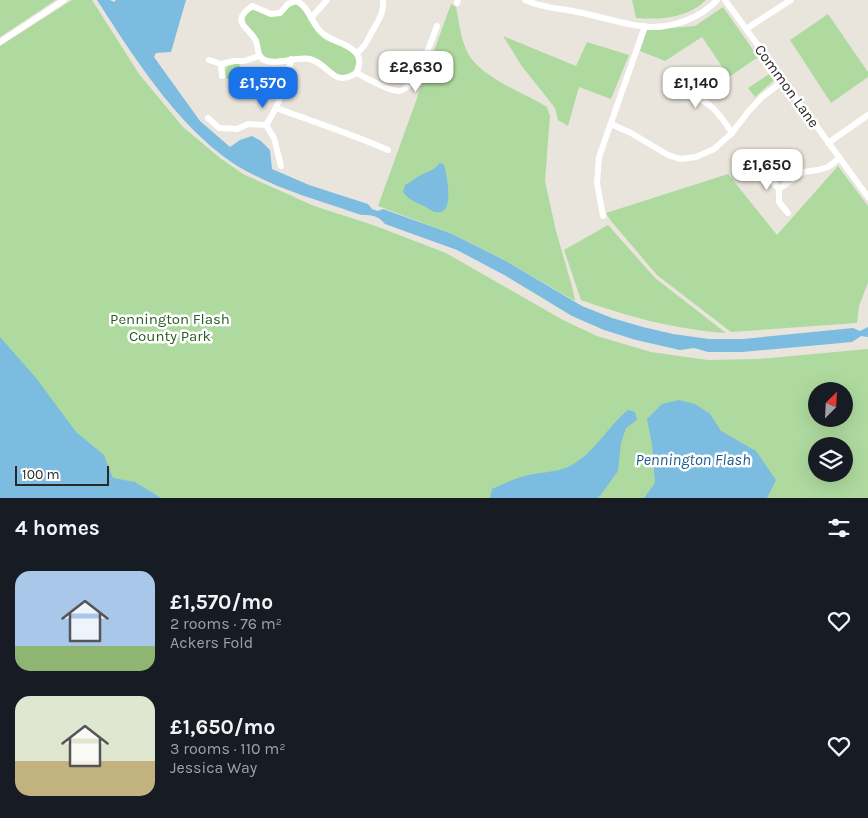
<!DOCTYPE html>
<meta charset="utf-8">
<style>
body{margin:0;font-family:Karla,sans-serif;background:#242831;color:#f1f3f6;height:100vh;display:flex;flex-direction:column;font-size:19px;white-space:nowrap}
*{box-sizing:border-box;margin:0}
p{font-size:16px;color:#9ea1a6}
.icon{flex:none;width:28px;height:28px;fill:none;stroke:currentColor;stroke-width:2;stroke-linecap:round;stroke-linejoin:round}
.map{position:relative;height:498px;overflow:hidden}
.details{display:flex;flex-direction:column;background:#171b24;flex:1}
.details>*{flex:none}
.needle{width:32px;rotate:24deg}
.controls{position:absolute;left:808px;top:382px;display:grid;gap:10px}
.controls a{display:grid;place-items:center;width:45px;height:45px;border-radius:50%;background:#171b24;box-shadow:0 5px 20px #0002;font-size:25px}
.scale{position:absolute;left:15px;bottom:12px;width:94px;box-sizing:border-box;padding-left:5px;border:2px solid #292929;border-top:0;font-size:14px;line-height:18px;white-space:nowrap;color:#292929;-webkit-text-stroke:4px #fff;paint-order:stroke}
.price{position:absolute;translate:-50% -42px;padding:0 11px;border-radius:10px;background:#fff;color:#222;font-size:16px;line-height:32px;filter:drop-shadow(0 1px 2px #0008)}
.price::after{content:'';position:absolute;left:50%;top:30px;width:15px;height:11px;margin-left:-8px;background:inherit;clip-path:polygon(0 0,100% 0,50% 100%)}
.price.active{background:#1a73e8;color:#fff}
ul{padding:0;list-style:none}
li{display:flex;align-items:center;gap:15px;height:125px;padding:0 15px}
li span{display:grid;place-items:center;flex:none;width:140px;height:100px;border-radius:15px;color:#555}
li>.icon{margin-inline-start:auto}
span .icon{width:60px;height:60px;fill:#fffc;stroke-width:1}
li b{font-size:21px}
h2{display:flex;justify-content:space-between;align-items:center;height:60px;padding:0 15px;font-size:21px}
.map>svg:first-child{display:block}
.green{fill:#aeda9f;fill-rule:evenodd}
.water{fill:#7bbce0}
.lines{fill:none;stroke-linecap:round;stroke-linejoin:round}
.minor{stroke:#fff;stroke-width:6}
.labels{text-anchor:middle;stroke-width:5;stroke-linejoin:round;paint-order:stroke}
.street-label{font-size:15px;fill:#292929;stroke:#fff}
.park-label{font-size:15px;fill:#295d22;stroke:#fff}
.water-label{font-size:16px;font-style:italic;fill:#1d5a89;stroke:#fff}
</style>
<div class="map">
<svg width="868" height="498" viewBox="0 0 868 498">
<rect width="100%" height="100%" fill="#e9e5dc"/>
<!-- green -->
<g class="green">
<path d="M 0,0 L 56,0 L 0,37 Z"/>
<path d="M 72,0 L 92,0 L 139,74 L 183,127 L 220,158 L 243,174 L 314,206 L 373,225 L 446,253 L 563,320 L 597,336 L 651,352 L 708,360 L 758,359 L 868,349 L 868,498 L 0,498 L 0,46 ZM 816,391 L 844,391 L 844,419 L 816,419 ZM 816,446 L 844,446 L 844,474 L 816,474 Z"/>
<path d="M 632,0 L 706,0 C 688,18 660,20 636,18 Z"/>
<path d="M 295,4 C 306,9 312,28 323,38 C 331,45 348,45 354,55 C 358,60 356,65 354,70 C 335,85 330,62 312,57 C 298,53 276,63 266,57 C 261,55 258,47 255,42 C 250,34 236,14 253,10 C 259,9 265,16 271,17 Z"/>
<path d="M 451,4 L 456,7 C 459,21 460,35 466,49 C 476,76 523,92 547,107 L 550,116 L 545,181 L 556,231 L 573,290 L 575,301 L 504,260 L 450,233 L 378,206 Z"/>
<path d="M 723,7 L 758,57 L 729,77 L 702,37 L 665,61 L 640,51 L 647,30 L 695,26 Z"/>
<path d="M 828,14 L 868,72 L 868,77 L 831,103 L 790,40 Z"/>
<path d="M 503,36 L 576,66 L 587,42 L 629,55 L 611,99 L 579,87 L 568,126 L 558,120 L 555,108 L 521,65 Z"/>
<path d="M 239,63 L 241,70 L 240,77 L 234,81 L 226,78 L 225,70 L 228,64 Z"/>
<path d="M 771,73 L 775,78 L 773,81 L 755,97 L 748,88 Z"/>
<path d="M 838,166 L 868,206 L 868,283 L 859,306 L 857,323 L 731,332 L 657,275 L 611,221 L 606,213 L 728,174 L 777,235 Z"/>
<path d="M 608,225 L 655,278 L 726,333 C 673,329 630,317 581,300 L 564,250 Z"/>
</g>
<!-- water -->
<g class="water">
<path d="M 97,0 L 110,0 L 114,2 L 116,0 L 186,0 L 171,52 L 156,53 L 154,57 L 200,121 L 230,147 L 240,140 L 252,136 L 261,141 L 270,150 L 272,169 L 309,185 L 368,204 L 372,209 L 378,211 L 383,209 L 450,233 L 504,260 L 582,306 L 612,318 L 643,327 L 673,334 L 709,339 L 743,339 L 853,328 L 860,331 L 868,327 L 868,337 L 861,336 L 852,342 L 742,352 L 708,352 L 694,348 L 680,350 L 636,340 L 604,330 L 572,316 L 506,276 L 457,250 L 385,224 C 374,211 368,218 355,213 C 320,201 284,191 252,174 C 187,142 135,59 97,0 Z"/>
<path d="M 440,163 L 444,165 L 445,169 C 447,178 455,216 436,212 C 433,212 429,209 426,207 C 417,203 409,200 403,192 L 405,185 C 412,182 416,177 423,174 C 431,170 433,171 440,163 Z"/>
<path d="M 0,337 L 36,378 L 76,432 L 104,455 L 113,478 L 135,482 L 161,498 L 0,498 Z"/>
<path d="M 679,400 L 695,404 L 710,414 L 721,431 L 756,451 L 776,480 L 767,498 L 644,498 L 655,483 L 652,444 L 647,419 L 662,404 Z"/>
<path d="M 628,410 L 635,412 L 637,420 L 626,428 L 621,443 L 618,471 L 600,496 L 597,498 L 490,498 L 492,489 C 502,485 511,480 521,477 C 536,472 557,473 570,466 C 595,453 607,427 628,410 Z"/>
</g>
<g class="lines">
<!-- minor -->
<g class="minor">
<path d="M 525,0 C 542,8 558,8 577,12 C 600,16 624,25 648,27 C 673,28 701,18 717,0"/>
<path d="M 725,0 L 868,197"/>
<path d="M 296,1 C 308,5 311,22 320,31 C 330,42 348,42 357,54 C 361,60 359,66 357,73 C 332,88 331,65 310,59 C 296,56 275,66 264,60 C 256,56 259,46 255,39 C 247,26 230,22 252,6 L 271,14 L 280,13 L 288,4 Z"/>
<path d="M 457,3 L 458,0"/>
<path d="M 311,18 L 327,0"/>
<path d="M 746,29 L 791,0"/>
<path d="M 0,42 L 64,0"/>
<path d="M 357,53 C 367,44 366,42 373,30 C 379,19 384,13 383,0"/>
<path d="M 209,60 L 221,64"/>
<path d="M 357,73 C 366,78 389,91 399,91 C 414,91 432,40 437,26"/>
<path d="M 222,76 L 221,64 L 234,61 L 244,61 L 259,56"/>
<path d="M 688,85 L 685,93 C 710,100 719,113 732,133"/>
<path d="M 277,108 C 287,113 297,115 307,119 C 334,129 361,138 388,150"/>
<path d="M 208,118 L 219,128 L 237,129 L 248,124 L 266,125 C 279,105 287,84 291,59"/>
<path d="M 611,124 L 631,133 L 668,155 L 680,159 L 696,157 L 714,149 L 732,133 L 748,112 L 762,97 L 783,81"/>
<path d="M 266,125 L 274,138 L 281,166"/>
<path d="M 828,143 L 868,115"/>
<path d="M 763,160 L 769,177 L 779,189 L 779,202 L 788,213"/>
<path d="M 779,189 L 803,172 L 818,170 L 828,167 L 840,158"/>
<path d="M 603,216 L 597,183 L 599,157 L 645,26"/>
</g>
</g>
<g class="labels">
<!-- street labels -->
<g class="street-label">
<text transform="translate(787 86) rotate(54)" y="5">Common Lane</text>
</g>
<!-- park labels -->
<g class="park-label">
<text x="170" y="324">Pennington Flash<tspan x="170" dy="17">County Park</tspan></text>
</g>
<!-- water labels -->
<g class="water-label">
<text x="693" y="465">Pennington Flash</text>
</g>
</g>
</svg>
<div class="controls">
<a><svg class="needle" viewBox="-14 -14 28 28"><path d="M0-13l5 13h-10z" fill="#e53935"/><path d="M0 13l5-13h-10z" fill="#9ea1a6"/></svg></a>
<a><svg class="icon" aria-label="layers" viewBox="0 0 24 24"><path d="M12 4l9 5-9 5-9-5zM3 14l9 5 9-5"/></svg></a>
</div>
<div class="scale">100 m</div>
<b class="price" style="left:416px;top:93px">£2,630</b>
<b class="price active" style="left:263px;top:109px">£1,570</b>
<b class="price" style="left:696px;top:109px">£1,140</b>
<b class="price" style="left:767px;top:191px">£1,650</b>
</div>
<section class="details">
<h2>4 homes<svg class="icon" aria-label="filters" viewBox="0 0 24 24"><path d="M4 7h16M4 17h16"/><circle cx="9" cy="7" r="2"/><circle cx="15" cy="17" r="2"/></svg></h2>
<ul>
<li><span style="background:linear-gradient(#a9c7e8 75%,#8fb573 0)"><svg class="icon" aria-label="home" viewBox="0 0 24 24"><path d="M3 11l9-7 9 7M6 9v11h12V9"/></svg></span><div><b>£1,570/mo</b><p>2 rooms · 76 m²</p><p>Ackers Fold</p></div><svg class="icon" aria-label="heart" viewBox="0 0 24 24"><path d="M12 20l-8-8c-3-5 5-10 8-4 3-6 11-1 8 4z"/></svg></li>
<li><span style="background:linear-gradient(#dfe7d0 65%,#c2b280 0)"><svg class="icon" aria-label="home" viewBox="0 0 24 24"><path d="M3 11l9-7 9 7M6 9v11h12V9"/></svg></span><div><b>£1,650/mo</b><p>3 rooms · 110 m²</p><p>Jessica Way</p></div><svg class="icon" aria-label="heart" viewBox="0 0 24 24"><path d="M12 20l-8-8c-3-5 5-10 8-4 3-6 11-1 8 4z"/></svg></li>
</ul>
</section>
